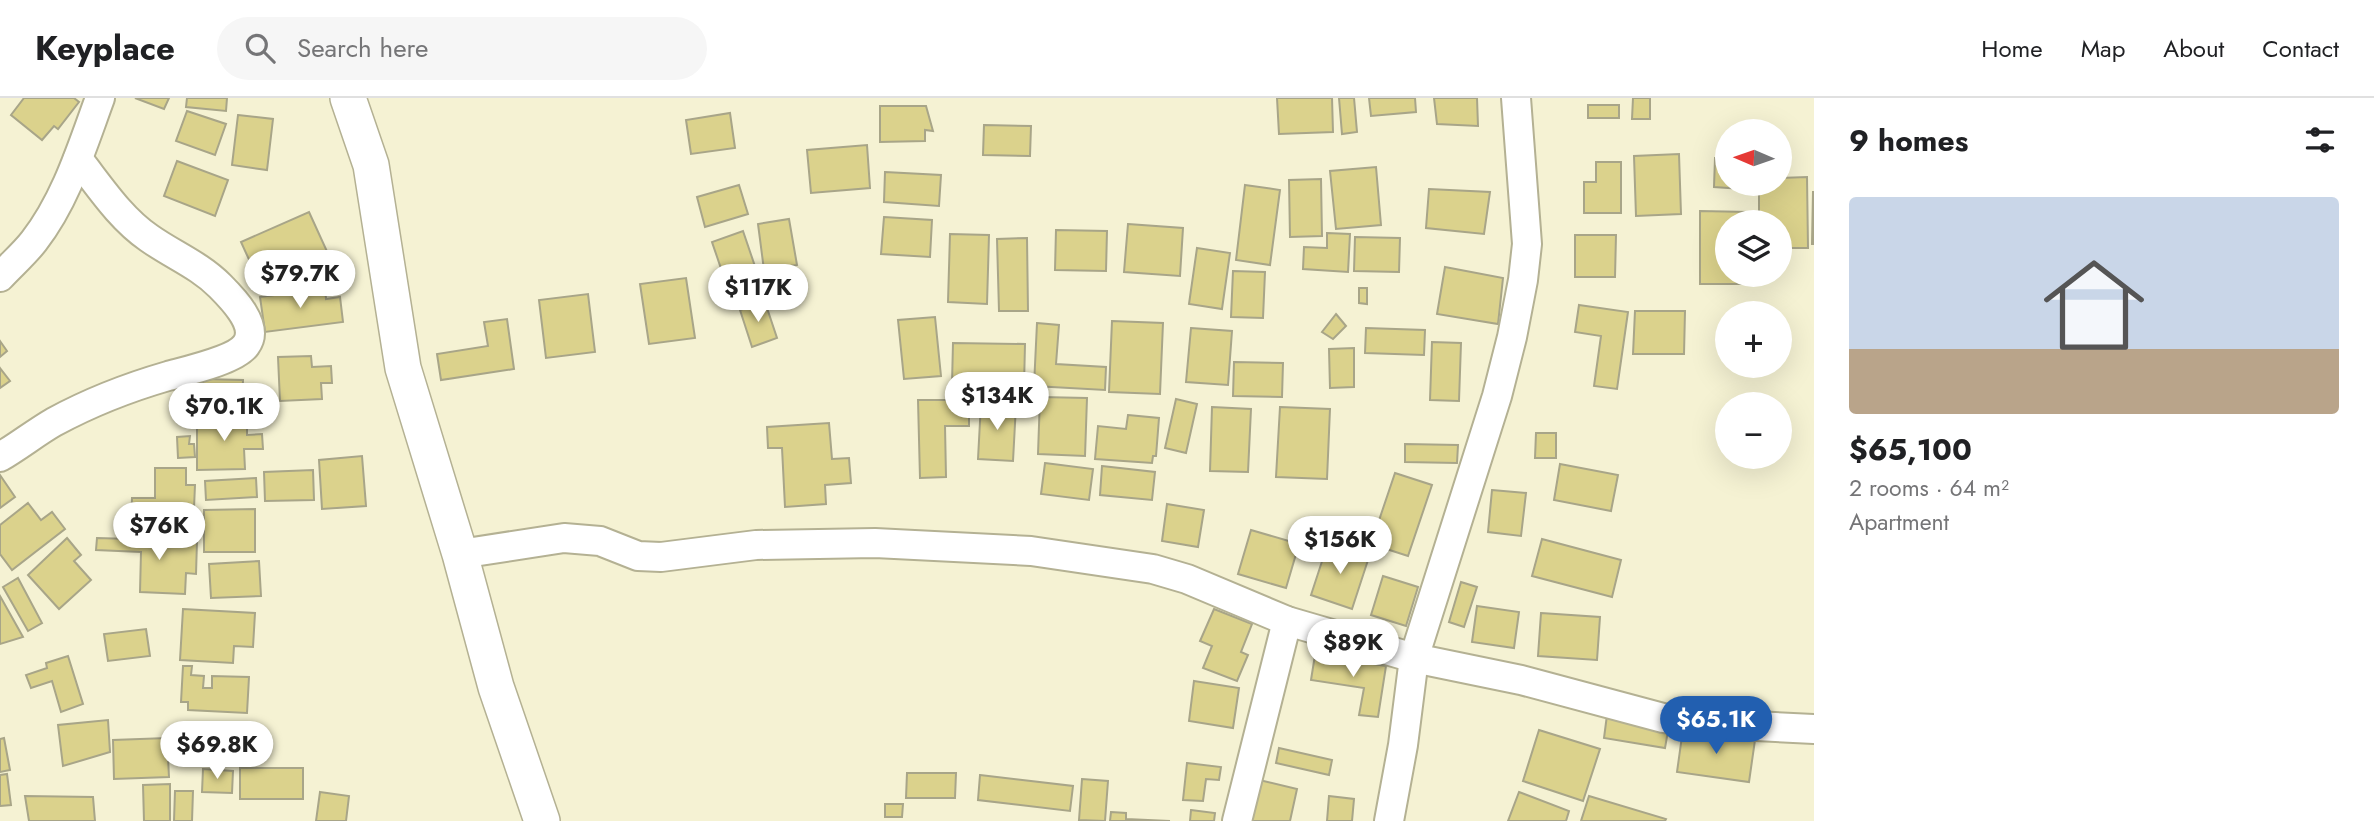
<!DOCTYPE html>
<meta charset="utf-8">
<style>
body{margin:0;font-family:Jost,sans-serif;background:#f6f6f6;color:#202124;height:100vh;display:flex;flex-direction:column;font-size:26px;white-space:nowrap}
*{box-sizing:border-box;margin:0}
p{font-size:23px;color:#757577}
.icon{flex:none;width:38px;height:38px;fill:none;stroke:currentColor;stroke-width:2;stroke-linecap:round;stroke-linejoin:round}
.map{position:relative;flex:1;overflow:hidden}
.panel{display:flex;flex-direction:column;background:#fff;width:560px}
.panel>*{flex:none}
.needle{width:46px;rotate:272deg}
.tools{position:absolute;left:1715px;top:21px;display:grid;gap:14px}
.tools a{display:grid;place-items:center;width:77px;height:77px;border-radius:50%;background:#fff;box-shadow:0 7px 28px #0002;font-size:35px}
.price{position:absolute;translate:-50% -60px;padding:0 16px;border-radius:24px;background:#fff;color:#222;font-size:23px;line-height:46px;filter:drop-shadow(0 2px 4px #0008)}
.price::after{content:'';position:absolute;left:50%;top:42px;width:21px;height:16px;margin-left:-10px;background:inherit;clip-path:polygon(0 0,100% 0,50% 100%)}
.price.active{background:#225fb0;color:#fff}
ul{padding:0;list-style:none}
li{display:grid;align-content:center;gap:14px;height:371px;padding:0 35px}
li+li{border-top:2px solid #e0e0e0}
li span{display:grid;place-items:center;height:217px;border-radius:7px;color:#555}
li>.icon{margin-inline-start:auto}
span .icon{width:126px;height:126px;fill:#fffc;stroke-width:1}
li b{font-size:30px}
h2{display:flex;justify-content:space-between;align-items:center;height:84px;padding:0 35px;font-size:30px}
header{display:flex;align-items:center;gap:42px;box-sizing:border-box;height:98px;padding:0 35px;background:#fff;border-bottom:2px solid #e0e0e0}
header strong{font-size:33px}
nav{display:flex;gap:38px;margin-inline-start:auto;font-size:24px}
.search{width:490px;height:63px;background:#f6f6f6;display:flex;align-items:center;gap:18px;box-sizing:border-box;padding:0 24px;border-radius:38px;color:#757577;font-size:26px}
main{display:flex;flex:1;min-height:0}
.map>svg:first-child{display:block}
.building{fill:#dbd28c;stroke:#a8a588;stroke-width:2}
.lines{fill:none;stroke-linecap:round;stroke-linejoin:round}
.minor-casing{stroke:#b4b193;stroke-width:32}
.tertiary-casing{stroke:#b4b193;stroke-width:38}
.minor{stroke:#fff;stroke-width:28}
.tertiary{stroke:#fff;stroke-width:35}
</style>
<header>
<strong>Keyplace</strong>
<div class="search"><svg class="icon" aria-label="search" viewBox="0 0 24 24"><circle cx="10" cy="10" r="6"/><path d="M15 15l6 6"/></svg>Search here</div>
<nav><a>Home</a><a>Map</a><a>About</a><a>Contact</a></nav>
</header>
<main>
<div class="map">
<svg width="1814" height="723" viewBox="0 0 1814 723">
<rect width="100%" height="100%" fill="#f5f2d3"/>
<!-- building -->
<g class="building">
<path d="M 24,0 L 74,0 L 79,4 L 58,31 L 54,28 L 42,42 L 11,17 Z"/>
<path d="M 135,0 L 169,0 L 164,11 Z"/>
<path d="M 187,0 L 227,0 L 226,13 L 186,9 Z"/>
<path d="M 1277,0 L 1332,0 L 1333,34 L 1279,36 Z"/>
<path d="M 1339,0 L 1354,0 L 1357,34 L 1342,36 Z"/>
<path d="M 1369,0 L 1415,0 L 1416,14 L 1371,18 Z"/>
<path d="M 1434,0 L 1477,0 L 1478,28 L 1437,26 Z"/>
<path d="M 1633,0 L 1650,0 L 1650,21 L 1632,21 Z"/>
<rect x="1588" y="7" width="31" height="13"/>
<path d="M 880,8 L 926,8 L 933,33 L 925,32 L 925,43 L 880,44 Z"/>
<path d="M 187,13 L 226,26 L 215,57 L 176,43 Z"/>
<path d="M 730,15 L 735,50 L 691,56 L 686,22 Z"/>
<path d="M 238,17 L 273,21 L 267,72 L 232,67 Z"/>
<path d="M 984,27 L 1031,28 L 1030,58 L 983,57 Z"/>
<path d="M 867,47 L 870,90 L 811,95 L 807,52 Z"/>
<path d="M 1679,56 L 1681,116 L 1636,118 L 1634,58 Z"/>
<path d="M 1715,60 L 1727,61 L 1727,86 L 1742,86 L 1742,91 L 1714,89 Z"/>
<path d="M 177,63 L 228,82 L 215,118 L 164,98 Z"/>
<path d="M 1596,64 L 1621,64 L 1621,115 L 1584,115 L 1584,84 L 1596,84 Z"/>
<path d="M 1376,69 L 1381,127 L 1336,131 L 1330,73 Z"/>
<path d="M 885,74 L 941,77 L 939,108 L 884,104 Z"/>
<path d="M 1807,79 L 1808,150 L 1780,150 L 1780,124 L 1759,124 L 1759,86 L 1780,86 L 1780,80 Z"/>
<path d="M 1321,81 L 1322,138 L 1290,139 L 1289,82 Z"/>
<path d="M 739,87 L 748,116 L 705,129 L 697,99 Z"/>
<path d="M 1245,87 L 1280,92 L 1270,167 L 1236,162 Z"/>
<path d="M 1429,91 L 1490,94 L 1484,136 L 1426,130 Z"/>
<path d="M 1813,94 L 1814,94 L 1814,146 L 1812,146 Z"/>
<path d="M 1700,113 L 1749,114 L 1749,124 L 1727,124 L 1727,177 L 1749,177 L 1749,186 L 1700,186 Z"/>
<path d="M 309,114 L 330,160 L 262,190 L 241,144 Z"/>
<path d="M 884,119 L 932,122 L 930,159 L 881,156 Z"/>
<path d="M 789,121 L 797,167 L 764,172 L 758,126 Z"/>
<path d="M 1128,126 L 1183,130 L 1180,178 L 1124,174 Z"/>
<path d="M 1056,132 L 1107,133 L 1106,173 L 1055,172 Z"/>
<path d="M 743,133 L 762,189 L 731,200 L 712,144 Z"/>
<path d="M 1327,135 L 1350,136 L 1348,174 L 1303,171 L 1304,149 L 1327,150 Z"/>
<path d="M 950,136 L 989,137 L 987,206 L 948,204 Z"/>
<path d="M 1575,137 L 1616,137 L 1615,179 L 1575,179 Z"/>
<path d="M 1355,139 L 1400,140 L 1399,174 L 1354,173 Z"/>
<path d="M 1027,140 L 1028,213 L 999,213 L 997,141 Z"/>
<path d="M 1197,150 L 1230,155 L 1222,211 L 1189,206 Z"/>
<path d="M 1445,169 L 1503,180 L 1498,226 L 1437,216 Z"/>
<path d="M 1233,173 L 1265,174 L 1263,220 L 1231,219 Z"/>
<path d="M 686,180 L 695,240 L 649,246 L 640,186 Z"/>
<path d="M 325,190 L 326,201 L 340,199 L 343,224 L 265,234 L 260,199 Z"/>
<path d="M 1359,190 L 1367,190 L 1367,206 L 1359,205 Z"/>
<path d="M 588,196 L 595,254 L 546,260 L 539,202 Z"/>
<path d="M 765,204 L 777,240 L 752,249 L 740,212 Z"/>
<path d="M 1579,207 L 1628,214 L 1617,291 L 1594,288 L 1601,238 L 1575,234 Z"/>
<path d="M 1635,213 L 1685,213 L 1684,256 L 1633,256 Z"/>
<path d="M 1336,216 L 1346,228 L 1333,241 L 1322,234 Z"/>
<path d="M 935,219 L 941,278 L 904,281 L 898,222 Z"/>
<path d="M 507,221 L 514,271 L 441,282 L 437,256 L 488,248 L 484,224 Z"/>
<path d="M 1112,223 L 1163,225 L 1160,296 L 1109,294 Z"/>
<path d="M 1037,225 L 1059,227 L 1056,266 L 1106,269 L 1105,292 L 1034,288 Z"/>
<path d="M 1191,230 L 1232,233 L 1228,287 L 1186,284 Z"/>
<path d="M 1366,230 L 1425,232 L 1424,257 L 1365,255 Z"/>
<path d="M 0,243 L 7,253 L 0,259 Z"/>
<path d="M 1432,244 L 1461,245 L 1459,303 L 1430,302 Z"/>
<path d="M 953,245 L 1025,246 L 1024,288 L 952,286 Z"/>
<path d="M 1354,250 L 1354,289 L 1330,290 L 1329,251 Z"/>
<path d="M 311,258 L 312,269 L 331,268 L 332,285 L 321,285 L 322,301 L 280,303 L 278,259 Z"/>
<path d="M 1234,264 L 1283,265 L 1282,299 L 1233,298 Z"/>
<path d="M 0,270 L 10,283 L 0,290 Z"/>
<path d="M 203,281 L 243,282 L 242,313 L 203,313 Z"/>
<path d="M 1040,299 L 1087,300 L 1085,358 L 1038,356 Z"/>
<path d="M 1176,301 L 1197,306 L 1186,355 L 1165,350 Z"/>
<path d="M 918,302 L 969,302 L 969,328 L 945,328 L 946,379 L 920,380 Z"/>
<path d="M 981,305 L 1016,307 L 1013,363 L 978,361 Z"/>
<path d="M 1212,309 L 1251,311 L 1248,374 L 1210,373 Z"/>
<path d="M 1280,309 L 1330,311 L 1327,381 L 1276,379 Z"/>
<path d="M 1128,317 L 1159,320 L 1156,358 L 1153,358 L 1152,365 L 1095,361 L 1098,328 L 1126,331 Z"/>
<path d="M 247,319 L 247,337 L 262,336 L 263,351 L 244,351 L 245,371 L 197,372 L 197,320 Z"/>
<path d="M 829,325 L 832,361 L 849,360 L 851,385 L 825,387 L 826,406 L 785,409 L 782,350 L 768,350 L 767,329 Z"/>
<path d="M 1536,335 L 1556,335 L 1556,360 L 1535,360 Z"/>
<path d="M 190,338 L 189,346 L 194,346 L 195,359 L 178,360 L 177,339 Z"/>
<path d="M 1405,346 L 1458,347 L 1457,365 L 1405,364 Z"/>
<path d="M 362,358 L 366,408 L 322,411 L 319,362 Z"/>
<path d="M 1045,365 L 1093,371 L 1089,402 L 1041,396 Z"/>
<path d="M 1560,366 L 1618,377 L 1611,413 L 1554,402 Z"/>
<path d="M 1102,368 L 1155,374 L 1152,402 L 1100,397 Z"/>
<path d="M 155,370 L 186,370 L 186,387 L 195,387 L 194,410 L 184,410 L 185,428 L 131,429 L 132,400 L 155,400 Z"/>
<path d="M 313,372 L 314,402 L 265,403 L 264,374 Z"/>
<path d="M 1395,375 L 1432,387 L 1408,458 L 1371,446 Z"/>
<path d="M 0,377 L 15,399 L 0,410 Z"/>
<path d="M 256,380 L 257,399 L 206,402 L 205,383 Z"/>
<path d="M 1492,392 L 1526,395 L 1521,438 L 1488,434 Z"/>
<path d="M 28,405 L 41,422 L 52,414 L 65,431 L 12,472 L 0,456 L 0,427 Z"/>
<path d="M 1167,406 L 1204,412 L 1198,449 L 1162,443 Z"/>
<path d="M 255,411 L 255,454 L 204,454 L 204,412 Z"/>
<path d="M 1251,432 L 1299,446 L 1286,490 L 1238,476 Z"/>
<path d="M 67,440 L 81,457 L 74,463 L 91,482 L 59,511 L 28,477 Z"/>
<path d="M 97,440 L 197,443 L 196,476 L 186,475 L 185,496 L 140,494 L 141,454 L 96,452 Z"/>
<path d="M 1542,441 L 1621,462 L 1612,499 L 1532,478 Z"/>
<path d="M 1328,445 L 1369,459 L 1352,511 L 1311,497 Z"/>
<path d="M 259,463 L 261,498 L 211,500 L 209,466 Z"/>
<path d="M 1383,478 L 1418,489 L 1406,528 L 1371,517 Z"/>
<path d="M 18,480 L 42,525 L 28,533 L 3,489 Z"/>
<path d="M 1461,484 L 1477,489 L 1464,529 L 1449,524 Z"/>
<path d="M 0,498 L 23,539 L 0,546 Z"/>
<path d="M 1477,508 L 1519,514 L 1514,550 L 1472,544 Z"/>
<path d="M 183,511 L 255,515 L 253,549 L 234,548 L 233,565 L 180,562 Z"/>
<path d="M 1214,511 L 1252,526 L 1241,554 L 1248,557 L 1237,583 L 1203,570 L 1212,548 L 1200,543 Z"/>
<path d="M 1541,515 L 1600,519 L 1597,562 L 1538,558 Z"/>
<path d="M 146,531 L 150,558 L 108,563 L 104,536 Z"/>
<path d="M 1315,557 L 1386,568 L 1378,619 L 1359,617 L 1364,590 L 1311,582 Z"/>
<path d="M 68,558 L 83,606 L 61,614 L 52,583 L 31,590 L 26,577 L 47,570 L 46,565 Z"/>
<path d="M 183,568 L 192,568 L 191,577 L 204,578 L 203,590 L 212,590 L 212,578 L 249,579 L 247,615 L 188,612 L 188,604 L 181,604 Z"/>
<path d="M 1194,583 L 1239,590 L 1233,630 L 1189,623 Z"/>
<path d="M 1607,617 L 1669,627 L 1665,650 L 1604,640 Z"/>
<path d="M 108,622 L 110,654 L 63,668 L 58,627 Z"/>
<path d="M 1683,631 L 1755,642 L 1749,684 L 1677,674 Z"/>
<path d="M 1539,632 L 1600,651 L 1583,703 L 1523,683 Z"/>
<path d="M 4,640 L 10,672 L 0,674 L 0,641 Z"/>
<path d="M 167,640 L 169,679 L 114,681 L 113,642 Z"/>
<path d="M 1279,650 L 1332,662 L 1329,677 L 1276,665 Z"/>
<path d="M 1187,665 L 1221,669 L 1219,682 L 1206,681 L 1203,703 L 1183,702 Z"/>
<rect x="240" y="670" width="63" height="31"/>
<path d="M 203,671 L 233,673 L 232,695 L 202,694 Z"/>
<path d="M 907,675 L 956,675 L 955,700 L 906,700 Z"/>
<path d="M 7,676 L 11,707 L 0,708 L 0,677 Z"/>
<path d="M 980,677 L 1073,688 L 1070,713 L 978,702 Z"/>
<path d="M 1082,681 L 1108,683 L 1105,723 L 1079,722 Z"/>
<path d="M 1255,681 L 1297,691 L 1290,723 L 1245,723 Z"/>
<path d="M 170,686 L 170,723 L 144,723 L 143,687 Z"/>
<path d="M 175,693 L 193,693 L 192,723 L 174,723 Z"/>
<path d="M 320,694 L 349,698 L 346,723 L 316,723 Z"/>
<path d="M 1519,694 L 1569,713 L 1566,723 L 1508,723 Z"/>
<path d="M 25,698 L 93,699 L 95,723 L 29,723 Z"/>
<path d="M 1329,698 L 1354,701 L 1352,723 L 1327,723 Z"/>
<path d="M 1589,698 L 1666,721 L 1665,723 L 1581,723 Z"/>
<path d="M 885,706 L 903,706 L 902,719 L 885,719 Z"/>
<path d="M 1191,712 L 1215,715 L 1214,723 L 1190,723 Z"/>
<path d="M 1111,714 L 1126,715 L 1126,721 L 1170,723 L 1110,723 Z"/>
</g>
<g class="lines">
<!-- minor casing -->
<g class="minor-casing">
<g id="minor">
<path d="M 0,179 C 11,167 24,156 34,143 C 66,102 82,49 100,0"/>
<path d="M 0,359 C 19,348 35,335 54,324 C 89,305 130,289 168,278 C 186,273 236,262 246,247 C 260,228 232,200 220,188 C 199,167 173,157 149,140 C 120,120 100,89 78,61"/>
<path d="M 460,456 L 564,440 L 600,443 L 638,458 L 661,459 L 756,447 L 875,445 L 1031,453 L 1153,471 L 1187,481 L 1287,523 L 1414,560 L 1521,582 L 1663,620 L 1697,625 L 1814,631"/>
<path d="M 1237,723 L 1287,523"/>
<path d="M 1389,723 L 1403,647 L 1414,560 L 1497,298 L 1512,239 L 1523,182 L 1527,146 L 1516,0"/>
</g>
</g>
<!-- tertiary casing -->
<g class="tertiary-casing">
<path id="tertiary" d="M 348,0 L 371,67 L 403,270 L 460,456 L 496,589 L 542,723"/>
</g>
<!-- minor -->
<use href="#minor" class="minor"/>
<!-- tertiary -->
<use href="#tertiary" class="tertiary"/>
</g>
</svg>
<div class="tools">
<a><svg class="needle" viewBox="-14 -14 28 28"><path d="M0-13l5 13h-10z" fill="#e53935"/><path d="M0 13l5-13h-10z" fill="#757577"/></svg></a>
<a><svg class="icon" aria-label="layers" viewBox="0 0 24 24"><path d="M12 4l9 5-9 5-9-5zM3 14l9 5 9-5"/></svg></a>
<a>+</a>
<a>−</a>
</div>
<b class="price" style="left:300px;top:212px">$79.7K</b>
<b class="price" style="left:758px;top:226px">$117K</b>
<b class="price" style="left:997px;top:334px">$134K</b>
<b class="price" style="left:224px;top:345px">$70.1K</b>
<b class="price" style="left:159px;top:464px">$76K</b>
<b class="price" style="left:1340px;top:478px">$156K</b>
<b class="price" style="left:1353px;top:581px">$89K</b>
<b class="price active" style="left:1716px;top:658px">$65.1K</b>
<b class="price" style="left:217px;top:683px">$69.8K</b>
</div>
<section class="panel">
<h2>9 homes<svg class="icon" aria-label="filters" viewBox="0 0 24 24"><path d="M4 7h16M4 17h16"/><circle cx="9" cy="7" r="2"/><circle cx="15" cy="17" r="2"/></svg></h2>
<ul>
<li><span style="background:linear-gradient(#c9d6e8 70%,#b9a48a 0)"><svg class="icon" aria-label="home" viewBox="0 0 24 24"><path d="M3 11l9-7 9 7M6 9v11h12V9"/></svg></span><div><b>$65,100</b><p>2 rooms · 64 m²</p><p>Apartment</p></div></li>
</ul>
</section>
</main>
